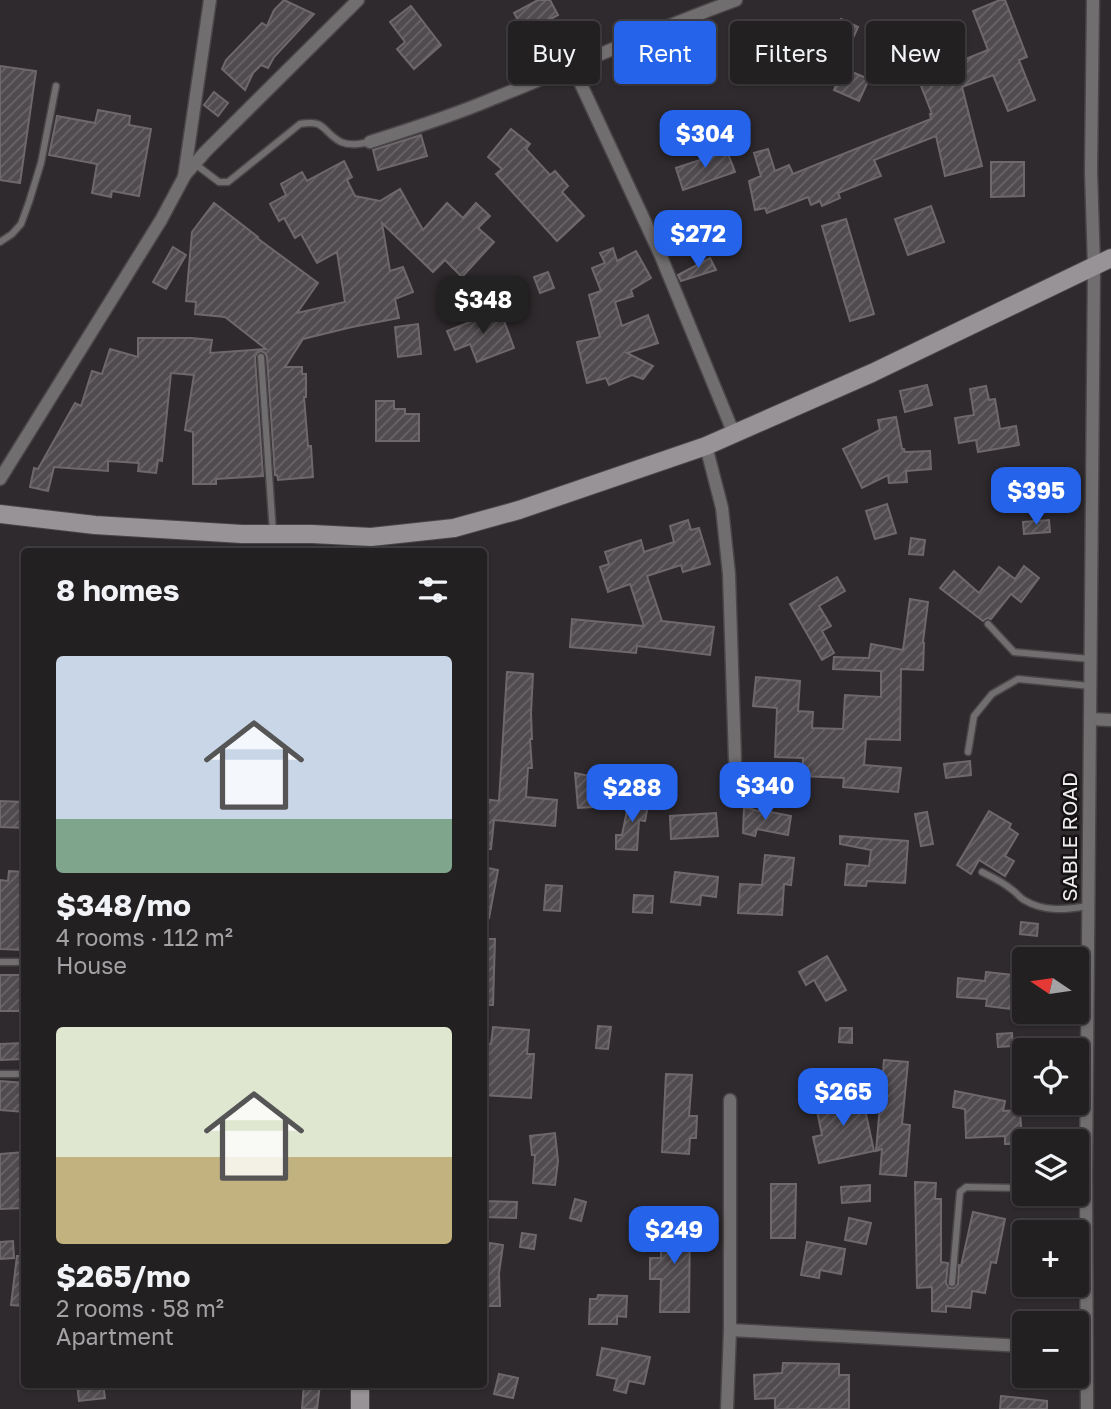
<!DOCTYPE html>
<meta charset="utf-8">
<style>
body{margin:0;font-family:"Golos Text",sans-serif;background:#2f2d2f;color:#f1f3f6;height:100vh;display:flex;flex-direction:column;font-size:26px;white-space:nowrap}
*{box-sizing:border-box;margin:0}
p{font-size:23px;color:#a3a3a5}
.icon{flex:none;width:38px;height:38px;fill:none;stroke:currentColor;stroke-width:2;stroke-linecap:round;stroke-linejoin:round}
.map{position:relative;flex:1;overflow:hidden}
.panel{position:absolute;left:21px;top:548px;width:466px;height:840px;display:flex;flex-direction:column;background:#232022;border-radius:7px;box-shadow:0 2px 5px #0004,0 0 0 2px #403e40}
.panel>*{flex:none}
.guide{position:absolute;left:508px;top:21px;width:497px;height:63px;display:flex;gap:14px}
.needle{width:46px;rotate:283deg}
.tools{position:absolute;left:1012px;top:947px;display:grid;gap:14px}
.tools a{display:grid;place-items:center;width:77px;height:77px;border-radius:7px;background:#232022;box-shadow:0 2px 5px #0004,0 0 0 2px #403e40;font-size:35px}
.price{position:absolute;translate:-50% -60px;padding:0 16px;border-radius:14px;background:#2563eb;color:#fff;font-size:23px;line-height:46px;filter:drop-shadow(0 2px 4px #0008)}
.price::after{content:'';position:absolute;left:50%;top:42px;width:21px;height:16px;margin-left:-10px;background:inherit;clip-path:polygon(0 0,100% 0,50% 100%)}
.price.current{background:#222;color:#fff}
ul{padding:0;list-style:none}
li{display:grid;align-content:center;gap:14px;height:371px;padding:0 35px}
li span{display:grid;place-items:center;height:217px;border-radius:7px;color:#555}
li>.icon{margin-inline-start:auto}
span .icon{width:126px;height:126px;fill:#fffc;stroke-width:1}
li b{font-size:30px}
h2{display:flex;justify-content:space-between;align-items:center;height:84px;padding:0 35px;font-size:30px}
.chip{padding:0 24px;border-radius:7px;background:#232022;box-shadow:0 2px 5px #0004,0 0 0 2px #403e40;font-size:24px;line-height:63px}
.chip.current{background:#2563eb;color:#fff}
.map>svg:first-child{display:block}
.building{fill:url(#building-hatch);stroke:#6e686c;stroke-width:2}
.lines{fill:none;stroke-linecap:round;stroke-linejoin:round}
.lane-casing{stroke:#4a4548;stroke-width:9}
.street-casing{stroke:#4a4548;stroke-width:15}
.secondary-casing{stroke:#4a4548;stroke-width:20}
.lane{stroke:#716e6f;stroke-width:6}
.street{stroke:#716e6f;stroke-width:12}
.secondary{stroke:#979396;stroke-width:18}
.labels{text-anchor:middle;stroke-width:5;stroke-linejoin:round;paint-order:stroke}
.street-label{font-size:21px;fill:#f0edef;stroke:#161315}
</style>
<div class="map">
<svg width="1111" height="1409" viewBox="0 0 1111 1409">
<defs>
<pattern id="building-hatch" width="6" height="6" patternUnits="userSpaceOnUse" patternTransform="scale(1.75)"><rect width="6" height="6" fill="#504b4e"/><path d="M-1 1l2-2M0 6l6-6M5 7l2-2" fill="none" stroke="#6a6568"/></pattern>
</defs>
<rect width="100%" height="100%" fill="#2f2a2d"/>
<!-- building -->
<g class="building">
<path d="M 284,0 L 314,14 L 274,57 L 268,68 L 261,65 L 253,73 L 245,90 L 222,69 L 226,60 L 262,23 L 267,26 L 274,10 Z"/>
<path d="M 538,0 L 550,0 L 558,15 L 525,33 L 514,13 Z"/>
<path d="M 1000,0 L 1005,0 L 1027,57 L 1019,60 L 1035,100 L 1008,111 L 993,75 L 962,87 L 982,166 L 945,176 L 936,136 L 874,160 L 881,176 L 838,193 L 840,198 L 822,206 L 820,201 L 811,205 L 808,197 L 767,213 L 765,208 L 755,210 L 749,181 L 761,176 L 754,153 L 768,149 L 775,171 L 789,165 L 793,174 L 931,119 L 930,114 L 932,114 L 918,78 L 988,50 L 973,11 Z"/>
<path d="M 411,6 L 441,45 L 414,69 L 397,49 L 405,42 L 390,22 Z"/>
<path d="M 841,19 L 858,27 L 840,67 L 869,79 L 859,101 L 834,90 L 836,85 L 803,70 L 815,42 L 827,48 Z"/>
<path d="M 0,66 L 36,71 L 20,183 L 0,180 Z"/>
<path d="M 214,92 L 228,103 L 218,116 L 204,105 Z"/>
<path d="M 98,110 L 130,116 L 129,125 L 151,129 L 139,196 L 112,191 L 111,197 L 92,193 L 97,164 L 49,155 L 57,116 L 95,123 Z"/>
<path d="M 511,129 L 530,144 L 526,149 L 550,175 L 555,171 L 568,186 L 562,192 L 584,216 L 557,241 L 496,174 L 502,169 L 488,157 Z"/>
<path d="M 421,135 L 427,156 L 378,170 L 373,150 Z"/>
<path d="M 727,151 L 735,172 L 683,190 L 676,168 Z"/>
<path d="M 344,161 L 352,177 L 347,180 L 355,196 L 380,201 L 400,189 L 423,230 L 447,203 L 463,218 L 476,203 L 490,216 L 478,228 L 494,242 L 462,277 L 445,260 L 433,272 L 382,223 L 390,271 L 403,267 L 413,292 L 395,299 L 399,318 L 352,327 L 303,339 L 285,367 L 302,367 L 302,374 L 306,374 L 306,397 L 304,397 L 308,446 L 311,446 L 313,477 L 278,480 L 277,475 L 275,475 L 267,357 L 265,353 L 261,351 L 257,353 L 255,357 L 263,476 L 216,479 L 216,484 L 193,484 L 193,432 L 185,430 L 194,375 L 171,373 L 162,461 L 158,460 L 156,473 L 138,471 L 139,463 L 108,461 L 108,471 L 54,467 L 48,491 L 30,487 L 34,468 L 38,469 L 75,403 L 81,406 L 92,371 L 102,374 L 110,349 L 138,357 L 138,338 L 191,338 L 212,340 L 210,353 L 266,349 L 225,317 L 195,314 L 196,302 L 186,301 L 192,232 L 214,203 L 258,237 L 257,238 L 318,283 L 297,313 L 345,302 L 337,252 L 317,263 L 301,234 L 295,238 L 284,218 L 279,221 L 270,204 L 286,195 L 281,184 L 302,172 L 307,181 Z"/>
<path d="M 991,162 L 1024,162 L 1024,196 L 991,197 Z"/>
<path d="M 931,206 L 944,242 L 908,255 L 895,219 Z"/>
<path d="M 846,219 L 874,314 L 850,321 L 822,226 Z"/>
<path d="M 683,223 L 690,239 L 674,246 L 668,231 Z"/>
<path d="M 173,247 L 186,255 L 166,289 L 153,282 Z"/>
<path d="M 613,248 L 617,261 L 636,251 L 651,278 L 631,290 L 633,296 L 615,302 L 622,326 L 648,315 L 658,343 L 627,353 L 653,366 L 643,379 L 632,375 L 609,385 L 606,378 L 587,383 L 577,342 L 600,337 L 589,295 L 601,291 L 592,268 L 605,263 L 600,253 Z"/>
<path d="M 710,258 L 716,270 L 681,281 L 678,275 Z"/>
<path d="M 548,272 L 554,288 L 540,293 L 534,277 Z"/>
<path d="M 500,310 L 514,348 L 477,362 L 470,344 L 455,350 L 447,331 Z"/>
<path d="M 418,324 L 421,354 L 398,357 L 395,327 Z"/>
<path d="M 927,385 L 932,405 L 905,412 L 900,391 Z"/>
<path d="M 986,386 L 989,400 L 995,399 L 1000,429 L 1016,426 L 1019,445 L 978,452 L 976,440 L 959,443 L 955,418 L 974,415 L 970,389 Z"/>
<path d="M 376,401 L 394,401 L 394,409 L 405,409 L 405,414 L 419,414 L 419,441 L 376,441 Z"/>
<path d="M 896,417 L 902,449 L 904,449 L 905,452 L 930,451 L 931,469 L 906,471 L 907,482 L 889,483 L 888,475 L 862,488 L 843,449 L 880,430 L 878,420 Z"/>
<path d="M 887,504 L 896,533 L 875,539 L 866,511 Z"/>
<path d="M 688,520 L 691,530 L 699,528 L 710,564 L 683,572 L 681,565 L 647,576 L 662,621 L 714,627 L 710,655 L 637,646 L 636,653 L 570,647 L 572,619 L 644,626 L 630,584 L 608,592 L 600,567 L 609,564 L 605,552 L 641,540 L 644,552 L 674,542 L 670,526 Z"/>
<path d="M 1049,520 L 1050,532 L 1024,534 L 1023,522 Z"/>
<path d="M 911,538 L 925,540 L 923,555 L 909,554 Z"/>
<path d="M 1024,566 L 1039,578 L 1021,602 L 1011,594 L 991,619 L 987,618 L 983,621 L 940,588 L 954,571 L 979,593 L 999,567 L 1015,579 Z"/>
<path d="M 837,577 L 845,591 L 819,606 L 831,626 L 822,631 L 834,653 L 822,660 L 790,604 Z"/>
<path d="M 910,599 L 928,602 L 923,642 L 924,643 L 923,670 L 901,669 L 900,740 L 866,739 L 864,765 L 901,768 L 898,792 L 843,787 L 844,778 L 802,776 L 803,758 L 775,757 L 777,708 L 753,706 L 756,677 L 800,681 L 798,711 L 813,712 L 812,728 L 843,729 L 845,695 L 881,697 L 881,671 L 833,669 L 834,657 L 869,658 L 871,644 L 903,650 Z"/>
<path d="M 507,672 L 533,674 L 531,713 L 532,739 L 530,739 L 532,768 L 528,768 L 526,797 L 557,800 L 555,826 L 494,820 L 491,849 L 483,849 L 483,799 L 499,801 Z"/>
<path d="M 970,761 L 971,775 L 946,778 L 944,764 Z"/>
<path d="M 575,773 L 599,778 L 596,791 L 592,790 L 593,807 L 578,808 Z"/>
<path d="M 630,796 L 649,800 L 645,821 L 639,820 L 637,850 L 616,849 L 616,835 L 622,835 Z"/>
<path d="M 0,801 L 24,802 L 24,828 L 0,827 Z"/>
<path d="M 744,807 L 766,813 L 766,811 L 791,816 L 788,835 L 757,829 L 755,836 L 743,833 Z"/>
<path d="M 989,811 L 1011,824 L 1009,828 L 1018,834 L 1005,856 L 1014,861 L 1005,876 L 979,860 L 971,874 L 957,865 Z"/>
<path d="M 927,812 L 933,844 L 921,846 L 915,814 Z"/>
<path d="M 716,813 L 718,836 L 671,839 L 670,816 Z"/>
<path d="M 840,836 L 908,841 L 905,883 L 867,881 L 866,886 L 845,885 L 847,864 L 869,866 L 871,850 L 840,844 Z"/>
<path d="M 765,855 L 794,858 L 791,885 L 784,884 L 782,915 L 738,913 L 740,884 L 762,885 Z"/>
<path d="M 483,867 L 498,870 L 489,918 L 483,917 Z"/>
<path d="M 9,871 L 24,872 L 24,950 L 0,949 L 0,880 L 8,881 Z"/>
<path d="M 675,872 L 718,877 L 716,897 L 701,895 L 700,905 L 671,902 Z"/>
<path d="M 546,885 L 562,886 L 560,911 L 544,910 Z"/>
<path d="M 634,895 L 653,896 L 652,913 L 633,912 Z"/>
<path d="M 1021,922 L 1038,924 L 1037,936 L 1020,934 Z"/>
<path d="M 483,939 L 495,939 L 493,1005 L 483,1005 Z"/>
<path d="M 827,956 L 846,990 L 826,1001 L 814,980 L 806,985 L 799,972 Z"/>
<path d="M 986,972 L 1013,975 L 1010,1009 L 986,1006 L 987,999 L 957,997 L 958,978 L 985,981 Z"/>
<rect x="0" y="975" width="24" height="36"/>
<path d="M 598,1026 L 611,1027 L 608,1049 L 596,1048 Z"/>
<path d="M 493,1027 L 529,1030 L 527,1054 L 534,1054 L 531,1098 L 483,1095 L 483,1043 L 491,1044 Z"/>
<path d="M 840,1028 L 852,1028 L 852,1043 L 839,1042 Z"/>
<path d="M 1012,1033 L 1013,1046 L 998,1047 L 997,1034 Z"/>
<path d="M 24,1043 L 24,1059 L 0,1060 L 0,1044 Z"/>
<path d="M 884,1060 L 908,1062 L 902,1124 L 910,1125 L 906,1176 L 880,1174 L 882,1149 L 876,1151 Z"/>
<path d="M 666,1074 L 692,1075 L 689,1116 L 697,1116 L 696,1138 L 690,1138 L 689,1154 L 662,1152 Z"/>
<path d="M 0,1081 L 24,1083 L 24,1112 L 0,1110 Z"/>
<path d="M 861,1091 L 874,1151 L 819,1163 L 813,1137 L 822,1135 L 815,1101 Z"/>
<path d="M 955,1091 L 1005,1101 L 1003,1111 L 1020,1110 L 1022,1144 L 1005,1144 L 1005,1136 L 966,1138 L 965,1109 L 953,1107 Z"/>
<path d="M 555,1133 L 558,1161 L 555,1185 L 533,1183 L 535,1155 L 532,1155 L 530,1136 Z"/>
<path d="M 24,1152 L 24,1208 L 0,1209 L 0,1154 Z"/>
<path d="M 915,1182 L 936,1183 L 935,1199 L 941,1199 L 941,1262 L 948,1263 L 946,1283 L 949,1288 L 954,1288 L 958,1284 L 959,1265 L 961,1266 L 973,1212 L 1005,1219 L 996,1263 L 991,1262 L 985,1293 L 972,1291 L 970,1308 L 946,1306 L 946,1312 L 932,1311 L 932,1287 L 917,1288 Z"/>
<path d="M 771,1184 L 796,1184 L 795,1238 L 771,1238 Z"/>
<path d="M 870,1185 L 870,1201 L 842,1203 L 841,1187 Z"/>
<path d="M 575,1199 L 586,1202 L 581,1221 L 570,1218 Z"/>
<path d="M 483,1201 L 517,1202 L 516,1218 L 483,1217 Z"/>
<path d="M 849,1218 L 871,1223 L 866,1244 L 845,1240 Z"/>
<path d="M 661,1220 L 690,1221 L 689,1312 L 660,1312 L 661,1279 L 650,1279 L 650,1258 L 661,1258 Z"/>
<path d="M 522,1233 L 536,1235 L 534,1249 L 520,1247 Z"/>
<path d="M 13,1241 L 14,1258 L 0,1259 L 0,1242 Z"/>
<path d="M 807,1242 L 845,1249 L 841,1274 L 820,1270 L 819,1278 L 801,1275 Z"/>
<path d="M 490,1243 L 503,1245 L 499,1273 L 500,1306 L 483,1306 L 483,1266 L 486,1266 Z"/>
<path d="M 17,1256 L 24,1256 L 24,1306 L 11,1305 Z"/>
<path d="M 598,1295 L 627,1296 L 626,1317 L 617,1316 L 617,1324 L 589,1324 L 590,1299 L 597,1299 Z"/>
<path d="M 602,1348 L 650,1357 L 644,1384 L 629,1381 L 626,1393 L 614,1390 L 617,1379 L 597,1375 Z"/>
<path d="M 783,1363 L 839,1364 L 839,1375 L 849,1375 L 849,1409 L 775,1409 L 775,1398 L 755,1399 L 754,1375 L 782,1373 Z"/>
<path d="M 499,1374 L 518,1378 L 513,1398 L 494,1394 Z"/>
<path d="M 77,1384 L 103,1384 L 105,1398 L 79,1401 Z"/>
<path d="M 304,1384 L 320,1384 L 317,1409 L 302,1409 Z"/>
<path d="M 1001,1396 L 1047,1401 L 1047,1409 L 1000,1409 Z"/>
</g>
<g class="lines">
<!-- lane casing -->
<g class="lane-casing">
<g id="lane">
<path d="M 195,164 L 219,182 L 228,182 L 300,124 C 326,119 322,132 341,142 C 350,146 360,144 370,142"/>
<path d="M 0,242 L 12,234 L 21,224 L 29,202 L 41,163 L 56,86"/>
<path d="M 261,357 L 273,533"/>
<path d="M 988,624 L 1014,652 L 1090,659"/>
<path d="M 968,752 L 974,716 L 992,694 L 1018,679 L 1090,686"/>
<path d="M 982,872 C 992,877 1003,882 1011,889 C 1016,892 1019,897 1024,900 C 1044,912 1066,910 1088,906"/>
<path d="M 0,962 L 24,962"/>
<path d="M 0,1074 L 24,1074"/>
<path d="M 952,1283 L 960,1192 L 966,1187 L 1024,1188"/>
</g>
</g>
<!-- street casing -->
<g class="street-casing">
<g id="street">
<path d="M 572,65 L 660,254 L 734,434"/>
<path d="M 370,142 C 411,129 452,116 492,99 C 573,67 653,30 736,0"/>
<path d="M 184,176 L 206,151 L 358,0"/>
<path d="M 706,446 L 722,508 L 729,574 L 735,760"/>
<path d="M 0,479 L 161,220 L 184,177 L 210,0"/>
<path d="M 1090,719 L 1111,720"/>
<path d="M 730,1330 L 1024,1346"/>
<path d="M 727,1409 L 730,1330 L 730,1100"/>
<path d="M 1087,1409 L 1086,1174 L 1094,266 L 1091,172 L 1093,0"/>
</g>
</g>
<!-- secondary casing -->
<g class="secondary-casing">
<g id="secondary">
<path d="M 0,514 L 95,525 L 242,534 L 312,534 L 371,537 L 454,528 L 519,510 L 706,446 L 872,373 L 1111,258"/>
<path d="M 360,1409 L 360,1384"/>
</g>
</g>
<!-- lane -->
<use href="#lane" class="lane"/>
<!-- street -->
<use href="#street" class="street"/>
<!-- secondary -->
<use href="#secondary" class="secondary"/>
</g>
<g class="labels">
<!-- street labels -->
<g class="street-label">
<text transform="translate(1070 837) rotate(-90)" y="7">SABLE ROAD</text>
</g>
</g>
</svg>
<div class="tools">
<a><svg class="needle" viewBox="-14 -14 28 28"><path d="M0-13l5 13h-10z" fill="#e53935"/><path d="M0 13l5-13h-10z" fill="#a3a3a5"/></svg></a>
<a><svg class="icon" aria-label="locate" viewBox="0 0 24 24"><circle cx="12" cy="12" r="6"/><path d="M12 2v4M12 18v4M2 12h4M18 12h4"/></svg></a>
<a><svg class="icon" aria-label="layers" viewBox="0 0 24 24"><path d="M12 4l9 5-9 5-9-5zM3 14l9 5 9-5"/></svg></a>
<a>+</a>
<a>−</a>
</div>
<b class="price" style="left:705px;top:170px">$304</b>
<b class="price" style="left:698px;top:270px">$272</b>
<b class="price current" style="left:483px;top:336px">$348</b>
<b class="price" style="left:1036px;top:527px">$395</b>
<b class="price" style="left:765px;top:822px">$340</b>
<b class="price" style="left:632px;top:824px">$288</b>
<b class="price" style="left:843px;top:1128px">$265</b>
<b class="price" style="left:674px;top:1266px">$249</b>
<div class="guide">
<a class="chip">Buy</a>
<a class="chip current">Rent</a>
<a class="chip">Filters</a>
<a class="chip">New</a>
</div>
<section class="panel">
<h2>8 homes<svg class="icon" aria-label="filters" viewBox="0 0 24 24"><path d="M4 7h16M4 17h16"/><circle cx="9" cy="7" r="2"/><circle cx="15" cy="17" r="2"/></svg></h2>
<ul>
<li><span style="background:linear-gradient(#c9d6e8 75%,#7fa58c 0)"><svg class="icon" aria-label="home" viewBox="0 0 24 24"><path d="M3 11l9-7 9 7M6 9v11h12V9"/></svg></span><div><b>$348/mo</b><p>4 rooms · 112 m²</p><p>House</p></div></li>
<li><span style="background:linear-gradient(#dfe7d0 60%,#c2b280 0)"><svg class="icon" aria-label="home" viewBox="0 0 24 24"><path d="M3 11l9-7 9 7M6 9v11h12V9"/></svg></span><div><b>$265/mo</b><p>2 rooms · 58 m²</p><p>Apartment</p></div></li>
</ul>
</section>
</div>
